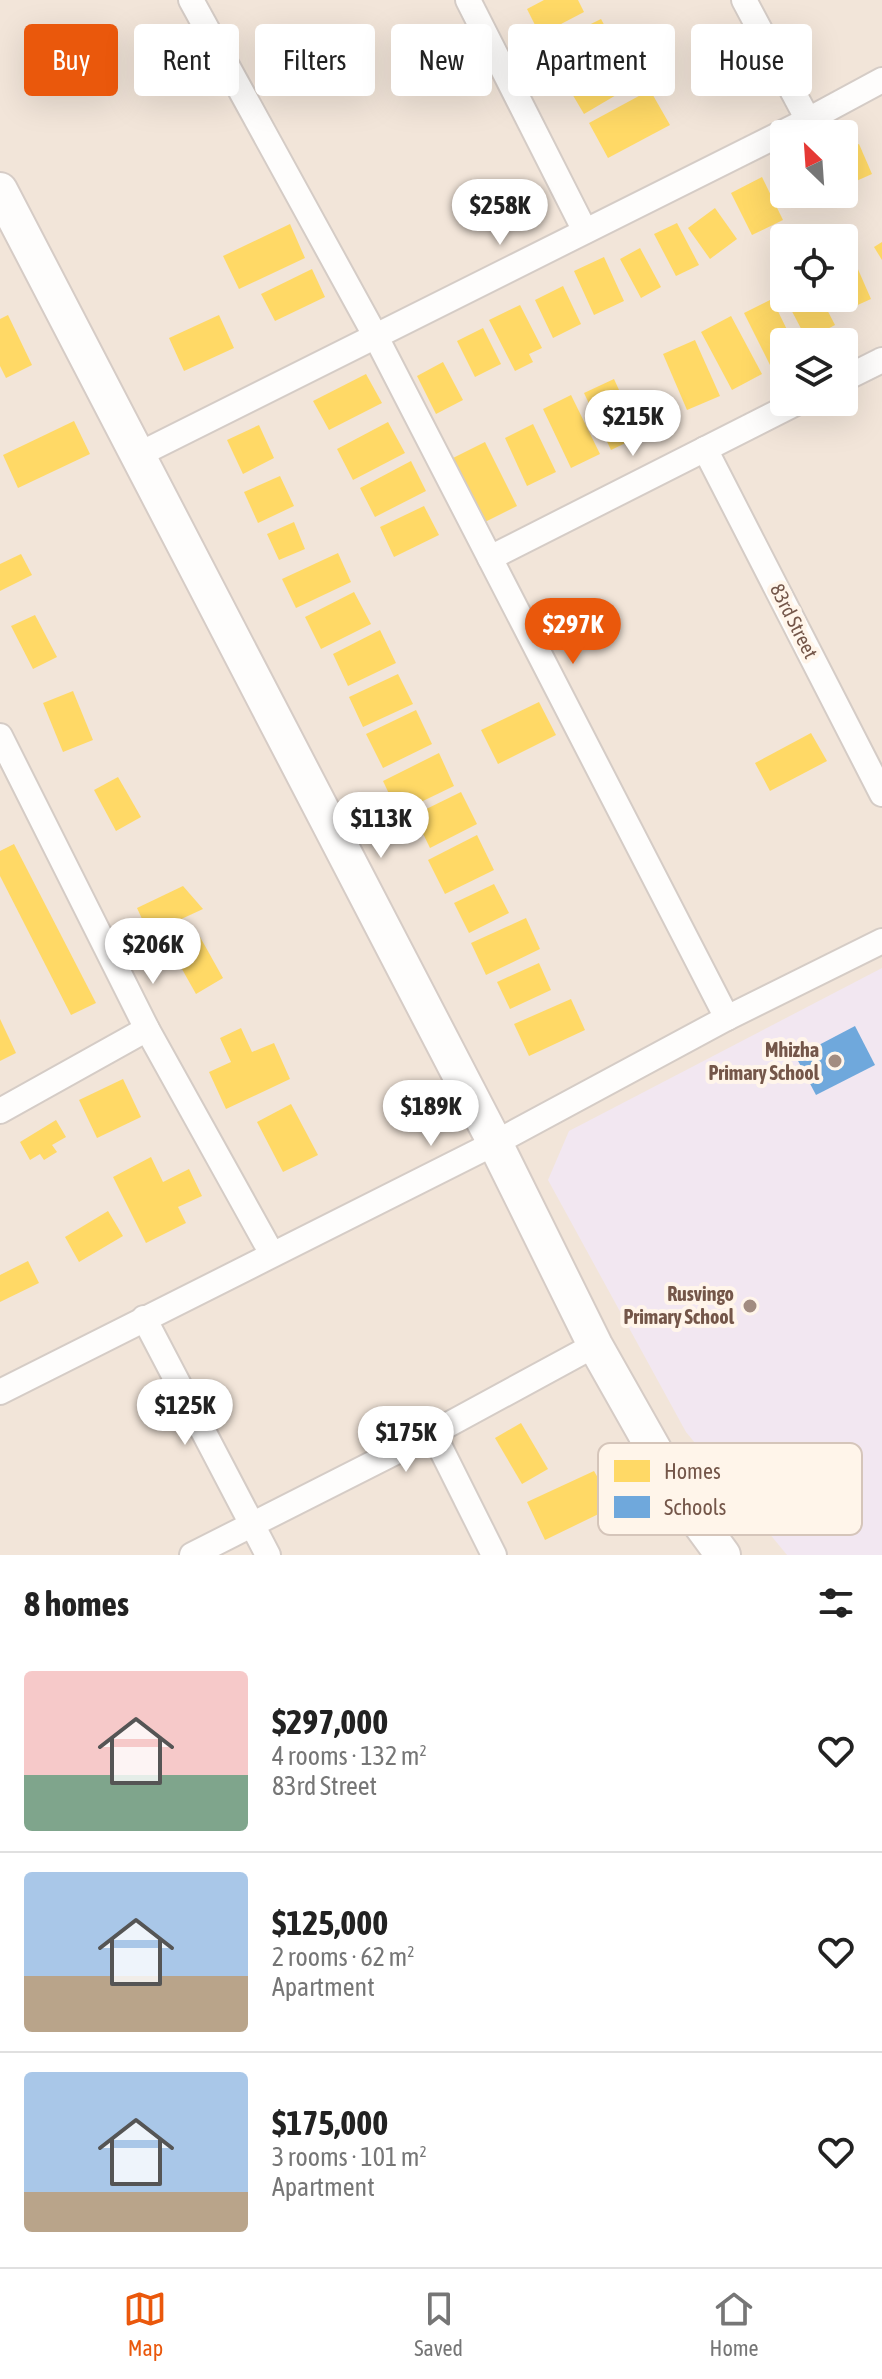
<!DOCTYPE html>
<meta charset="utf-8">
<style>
body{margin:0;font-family:"Asap Condensed",sans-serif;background:#f6f6f6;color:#222;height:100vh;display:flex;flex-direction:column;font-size:30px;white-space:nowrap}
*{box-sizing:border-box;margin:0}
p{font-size:26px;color:#767676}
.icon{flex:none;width:44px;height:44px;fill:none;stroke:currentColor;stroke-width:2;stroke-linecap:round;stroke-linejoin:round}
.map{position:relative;height:1555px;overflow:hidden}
.details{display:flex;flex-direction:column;background:#fff;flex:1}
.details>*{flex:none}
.hud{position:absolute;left:24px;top:24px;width:834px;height:72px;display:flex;gap:16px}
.needle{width:52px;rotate:335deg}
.buttons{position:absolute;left:770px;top:120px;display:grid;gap:16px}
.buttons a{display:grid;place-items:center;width:88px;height:88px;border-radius:8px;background:#fff;box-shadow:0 8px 32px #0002;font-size:40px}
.price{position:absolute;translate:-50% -68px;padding:0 18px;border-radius:28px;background:#fff;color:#222;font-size:26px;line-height:52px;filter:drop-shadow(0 2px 4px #0008)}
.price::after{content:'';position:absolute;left:50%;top:48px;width:24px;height:18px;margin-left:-12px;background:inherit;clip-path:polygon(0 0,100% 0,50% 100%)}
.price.current{background:#ea580c;color:#fff}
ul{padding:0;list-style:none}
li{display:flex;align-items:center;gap:24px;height:200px;padding:0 24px}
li+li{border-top:2px solid #e0e0e0}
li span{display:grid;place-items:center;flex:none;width:224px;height:160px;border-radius:8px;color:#555}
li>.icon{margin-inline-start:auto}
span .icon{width:96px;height:96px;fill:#fffc;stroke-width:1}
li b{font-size:34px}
h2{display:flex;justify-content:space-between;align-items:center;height:96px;padding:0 24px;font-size:34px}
.tag{padding:0 28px;border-radius:8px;background:#fff;box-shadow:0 8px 32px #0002;font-size:28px;line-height:72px}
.tag.current{background:#ea580c;color:#fff}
.dock{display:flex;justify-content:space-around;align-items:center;height:112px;border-top:2px solid #e0e0e0;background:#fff;font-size:22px;color:#767676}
.dock a{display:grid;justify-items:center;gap:4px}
.dock .current{color:#ea580c}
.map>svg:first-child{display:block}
.residential{fill:#f2e5d9;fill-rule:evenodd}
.education{fill:#f2e7f1}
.homes{fill:#ffd966}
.schools{fill:#6fa8dc}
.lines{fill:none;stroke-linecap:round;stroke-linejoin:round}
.street-casing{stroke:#d5ccc6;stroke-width:28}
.secondary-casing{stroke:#d6ccc6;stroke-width:38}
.street{stroke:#fefdfc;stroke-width:24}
.secondary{stroke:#fefdfc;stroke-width:34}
.poi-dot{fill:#a28c81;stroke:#fff5ea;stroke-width:3}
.labels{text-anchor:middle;stroke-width:8;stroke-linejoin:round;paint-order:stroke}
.street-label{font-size:20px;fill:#745649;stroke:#fff5ea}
.poi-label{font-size:20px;font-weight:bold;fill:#745649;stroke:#fff5ea;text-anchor:end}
.key{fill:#fff5ea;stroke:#d5c5ba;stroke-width:2}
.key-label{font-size:22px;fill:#745649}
</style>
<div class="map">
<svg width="882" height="1555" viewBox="0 0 882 1555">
<rect width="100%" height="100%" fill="#f6f0e9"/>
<!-- residential -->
<path class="residential" d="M 0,0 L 882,0 L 882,1555 L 0,1555 ZM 784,134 L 844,134 L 844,194 L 784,194 ZM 784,238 L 844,238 L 844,298 L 784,298 ZM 784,342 L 844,342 L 844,402 L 784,402 Z"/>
<!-- education -->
<path class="education" d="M 882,968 L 882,1555 L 787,1555 L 686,1432 L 548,1180 L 569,1131 Z"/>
<!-- homes -->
<g class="homes">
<path d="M 544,0 L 578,0 L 584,12 L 540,35 L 527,9 Z"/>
<path d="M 601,19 L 616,47 L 563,73 L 548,45 Z"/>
<path d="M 610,69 L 623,91 L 584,114 L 571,92 Z"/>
<path d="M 650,90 L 670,125 L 608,158 L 589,123 Z"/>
<path d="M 859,144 L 872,174 L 845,186 L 844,150 Z"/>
<path d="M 762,177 L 783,220 L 752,235 L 731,193 Z"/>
<path d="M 715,208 L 737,239 L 710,259 L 688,228 Z"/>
<path d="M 677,223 L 699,265 L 676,276 L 654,234 Z"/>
<path d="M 290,224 L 305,258 L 239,289 L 223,256 Z"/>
<path d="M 882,242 L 882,260 L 874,247 Z"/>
<path d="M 640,248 L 661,287 L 641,298 L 620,259 Z"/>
<path d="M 604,257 L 624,301 L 594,315 L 574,271 Z"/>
<path d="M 857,267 L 871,299 L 851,308 L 844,292 L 844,273 Z"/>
<path d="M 312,269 L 325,297 L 275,321 L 261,294 Z"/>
<path d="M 563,286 L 581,324 L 553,338 L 535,300 Z"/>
<path d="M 785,298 L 821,298 L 835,325 L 807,340 Z"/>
<path d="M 772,299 L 793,342 L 784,342 L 784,360 L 771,367 L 744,313 Z"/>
<path d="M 520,305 L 542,348 L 529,354 L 533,362 L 515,371 L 489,320 Z"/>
<path d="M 8,315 L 32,365 L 6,378 L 0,366 L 0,319 Z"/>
<path d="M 219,315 L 234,348 L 184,371 L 169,338 Z"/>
<path d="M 731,316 L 762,374 L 732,390 L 701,332 Z"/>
<path d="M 483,328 L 501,364 L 475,377 L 457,341 Z"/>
<path d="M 695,340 L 720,396 L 687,410 L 663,354 Z"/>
<path d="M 443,362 L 463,400 L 436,414 L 417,376 Z"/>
<path d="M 366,374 L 382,403 L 329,430 L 313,401 Z"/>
<path d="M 614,379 L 640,436 L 611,450 L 584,393 Z"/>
<path d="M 571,395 L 600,454 L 571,468 L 543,409 Z"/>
<path d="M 74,421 L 90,454 L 18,488 L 3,455 Z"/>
<path d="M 388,422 L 405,453 L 353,480 L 337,449 Z"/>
<path d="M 533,424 L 556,472 L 527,486 L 505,438 Z"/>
<path d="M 259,425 L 274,458 L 243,474 L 227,440 Z"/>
<path d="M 485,442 L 517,506 L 485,522 L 453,458 Z"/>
<path d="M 411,461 L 426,491 L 375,517 L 360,488 Z"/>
<path d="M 280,476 L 294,506 L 258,523 L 244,492 Z"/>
<path d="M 424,506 L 439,535 L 394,557 L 380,527 Z"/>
<path d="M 294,522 L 305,549 L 279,560 L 267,534 Z"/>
<path d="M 338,553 L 351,582 L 296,608 L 282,579 Z"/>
<path d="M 21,554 L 32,575 L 0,591 L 0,564 Z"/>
<path d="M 354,592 L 371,624 L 321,649 L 305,617 Z"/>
<path d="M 35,615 L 57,657 L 33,669 L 11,626 Z"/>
<path d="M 380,630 L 396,663 L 348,686 L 333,654 Z"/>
<path d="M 398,674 L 413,704 L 363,727 L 349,697 Z"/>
<path d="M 73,691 L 93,740 L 63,752 L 43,703 Z"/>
<path d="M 539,702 L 556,735 L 498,764 L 481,730 Z"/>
<path d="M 416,710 L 432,744 L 383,768 L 366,734 Z"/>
<path d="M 811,733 L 827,761 L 770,791 L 755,763 Z"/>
<path d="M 439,753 L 454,786 L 398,813 L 383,781 Z"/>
<path d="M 118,777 L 141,817 L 116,831 L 94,790 Z"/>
<path d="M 461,792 L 477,824 L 430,848 L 414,815 Z"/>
<path d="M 477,835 L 494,870 L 445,894 L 428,860 Z"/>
<path d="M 14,844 L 96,1003 L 71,1015 L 0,876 L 0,851 Z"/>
<path d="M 494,884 L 509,913 L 469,933 L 454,903 Z"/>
<path d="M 183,886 L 203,909 L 149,934 L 137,908 Z"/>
<path d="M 526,918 L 540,949 L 486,975 L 471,943 Z"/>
<path d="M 200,937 L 223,978 L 196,994 L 173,953 Z"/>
<path d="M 539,963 L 551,990 L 510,1009 L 497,982 Z"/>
<path d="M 571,999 L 585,1030 L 529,1056 L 514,1024 Z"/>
<path d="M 0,1019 L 16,1053 L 0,1061 Z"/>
<path d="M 241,1028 L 252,1052 L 274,1043 L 290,1079 L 226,1109 L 209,1072 L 231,1062 L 220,1038 Z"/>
<path d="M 123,1079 L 141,1117 L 97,1138 L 79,1100 Z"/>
<path d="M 291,1104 L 318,1155 L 283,1172 L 257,1122 Z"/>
<path d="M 56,1120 L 66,1137 L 52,1145 L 57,1152 L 44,1160 L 40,1154 L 30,1160 L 20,1142 Z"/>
<path d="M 151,1157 L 163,1182 L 189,1169 L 202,1196 L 178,1207 L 186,1223 L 146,1243 L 113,1177 Z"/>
<path d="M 108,1211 L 123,1236 L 79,1262 L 65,1237 Z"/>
<path d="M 28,1261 L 39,1283 L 0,1302 L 0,1275 Z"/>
<path d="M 521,1423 L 548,1469 L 522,1484 L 495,1438 Z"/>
<path d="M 594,1471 L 598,1478 L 607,1474 L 616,1492 L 607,1496 L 613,1507 L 545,1540 L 527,1502 Z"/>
</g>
<!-- schools -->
<path class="schools" d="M 855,1026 L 875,1065 L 816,1095 L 796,1057 Z"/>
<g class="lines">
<!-- street casing -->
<g class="street-casing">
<g id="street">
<path d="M 191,0 L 376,337 L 727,1018"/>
<path d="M 468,0 L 585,231"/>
<path d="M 744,0 L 808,120"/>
<path d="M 844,379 L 882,360"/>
<path d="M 705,449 L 882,794"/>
<path d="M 138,455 L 808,120 L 882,80"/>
<path d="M 490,558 L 798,402"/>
<path d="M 0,736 L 147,1029 L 272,1254"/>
<path d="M 0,1111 L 147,1029"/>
<path d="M 144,1318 L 268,1555"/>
<path d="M 0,1392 L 495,1143 L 727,1018 L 882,941"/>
<path d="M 433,1433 L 494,1555"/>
<path d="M 192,1555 L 433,1433 L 595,1345"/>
</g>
</g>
<!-- secondary casing -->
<g class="secondary-casing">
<path id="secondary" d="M 0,190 L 495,1143 L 595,1345 L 682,1499 L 723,1555"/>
</g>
<!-- street -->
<use href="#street" class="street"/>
<!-- secondary -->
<use href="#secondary" class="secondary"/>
</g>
<!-- markers -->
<g class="poi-dot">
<circle cx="835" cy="1061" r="8"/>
<circle cx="750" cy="1306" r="8"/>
</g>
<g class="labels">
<!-- street labels -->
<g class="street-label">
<text transform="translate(794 621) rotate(63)" y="7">83rd Street</text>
</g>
<!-- poi labels -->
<g class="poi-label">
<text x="819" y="1057">Mhizha<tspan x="819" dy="23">Primary School</tspan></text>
<text x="734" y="1301">Rusvingo<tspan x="734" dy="23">Primary School</tspan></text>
</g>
</g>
<!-- legend -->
<rect x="598" y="1443" width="264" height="92" rx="12" class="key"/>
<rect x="614" y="1460" width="36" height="22" fill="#ffd966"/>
<rect x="614" y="1496" width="36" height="22" fill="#6fa8dc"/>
<g class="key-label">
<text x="664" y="1479">Homes</text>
<text x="664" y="1515">Schools</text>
</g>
</svg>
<div class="buttons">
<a><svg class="needle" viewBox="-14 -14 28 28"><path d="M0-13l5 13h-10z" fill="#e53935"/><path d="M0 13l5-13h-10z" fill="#767676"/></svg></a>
<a><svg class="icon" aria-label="locate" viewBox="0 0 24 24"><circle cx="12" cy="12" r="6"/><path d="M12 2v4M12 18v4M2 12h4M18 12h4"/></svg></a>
<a><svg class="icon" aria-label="layers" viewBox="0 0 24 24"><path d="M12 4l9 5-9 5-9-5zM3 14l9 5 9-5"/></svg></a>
</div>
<b class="price" style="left:500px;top:247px">$258K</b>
<b class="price" style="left:633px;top:458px">$215K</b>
<b class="price current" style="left:573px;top:666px">$297K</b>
<b class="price" style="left:381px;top:860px">$113K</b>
<b class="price" style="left:153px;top:986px">$206K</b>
<b class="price" style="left:431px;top:1148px">$189K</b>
<b class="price" style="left:185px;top:1447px">$125K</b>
<b class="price" style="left:406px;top:1474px">$175K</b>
<div class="hud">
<a class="tag current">Buy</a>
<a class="tag">Rent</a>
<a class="tag">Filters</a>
<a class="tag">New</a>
<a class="tag">Apartment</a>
<a class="tag">House</a>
</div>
</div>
<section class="details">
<h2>8 homes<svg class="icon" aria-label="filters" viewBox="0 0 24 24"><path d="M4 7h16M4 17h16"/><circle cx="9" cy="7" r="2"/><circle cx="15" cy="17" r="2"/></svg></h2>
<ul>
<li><span style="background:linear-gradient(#f6c9c9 65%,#7fa58c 0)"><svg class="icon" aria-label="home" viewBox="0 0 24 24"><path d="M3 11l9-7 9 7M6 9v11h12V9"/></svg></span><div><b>$297,000</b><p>4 rooms · 132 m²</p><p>83rd Street</p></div><svg class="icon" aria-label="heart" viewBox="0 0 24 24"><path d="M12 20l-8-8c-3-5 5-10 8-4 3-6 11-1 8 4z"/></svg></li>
<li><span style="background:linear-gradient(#a9c7e8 65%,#b9a48a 0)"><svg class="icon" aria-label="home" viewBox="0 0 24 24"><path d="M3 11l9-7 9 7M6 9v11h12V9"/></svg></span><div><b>$125,000</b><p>2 rooms · 62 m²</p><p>Apartment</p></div><svg class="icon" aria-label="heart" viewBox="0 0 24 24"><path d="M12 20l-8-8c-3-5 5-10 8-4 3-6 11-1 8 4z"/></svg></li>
<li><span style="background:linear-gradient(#a9c7e8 75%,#b9a48a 0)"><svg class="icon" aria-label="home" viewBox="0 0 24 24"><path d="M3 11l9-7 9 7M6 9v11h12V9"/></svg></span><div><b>$175,000</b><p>3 rooms · 101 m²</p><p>Apartment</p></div><svg class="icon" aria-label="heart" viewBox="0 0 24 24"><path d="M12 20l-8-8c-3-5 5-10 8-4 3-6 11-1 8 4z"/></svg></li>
</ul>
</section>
<nav class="dock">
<a class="current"><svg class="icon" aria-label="map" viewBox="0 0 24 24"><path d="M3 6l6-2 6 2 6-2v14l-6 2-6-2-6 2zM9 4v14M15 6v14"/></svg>Map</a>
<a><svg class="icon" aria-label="saved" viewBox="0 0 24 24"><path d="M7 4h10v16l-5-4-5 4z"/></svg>Saved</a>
<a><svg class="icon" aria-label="home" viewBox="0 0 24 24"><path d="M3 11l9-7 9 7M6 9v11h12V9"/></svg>Home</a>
</nav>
